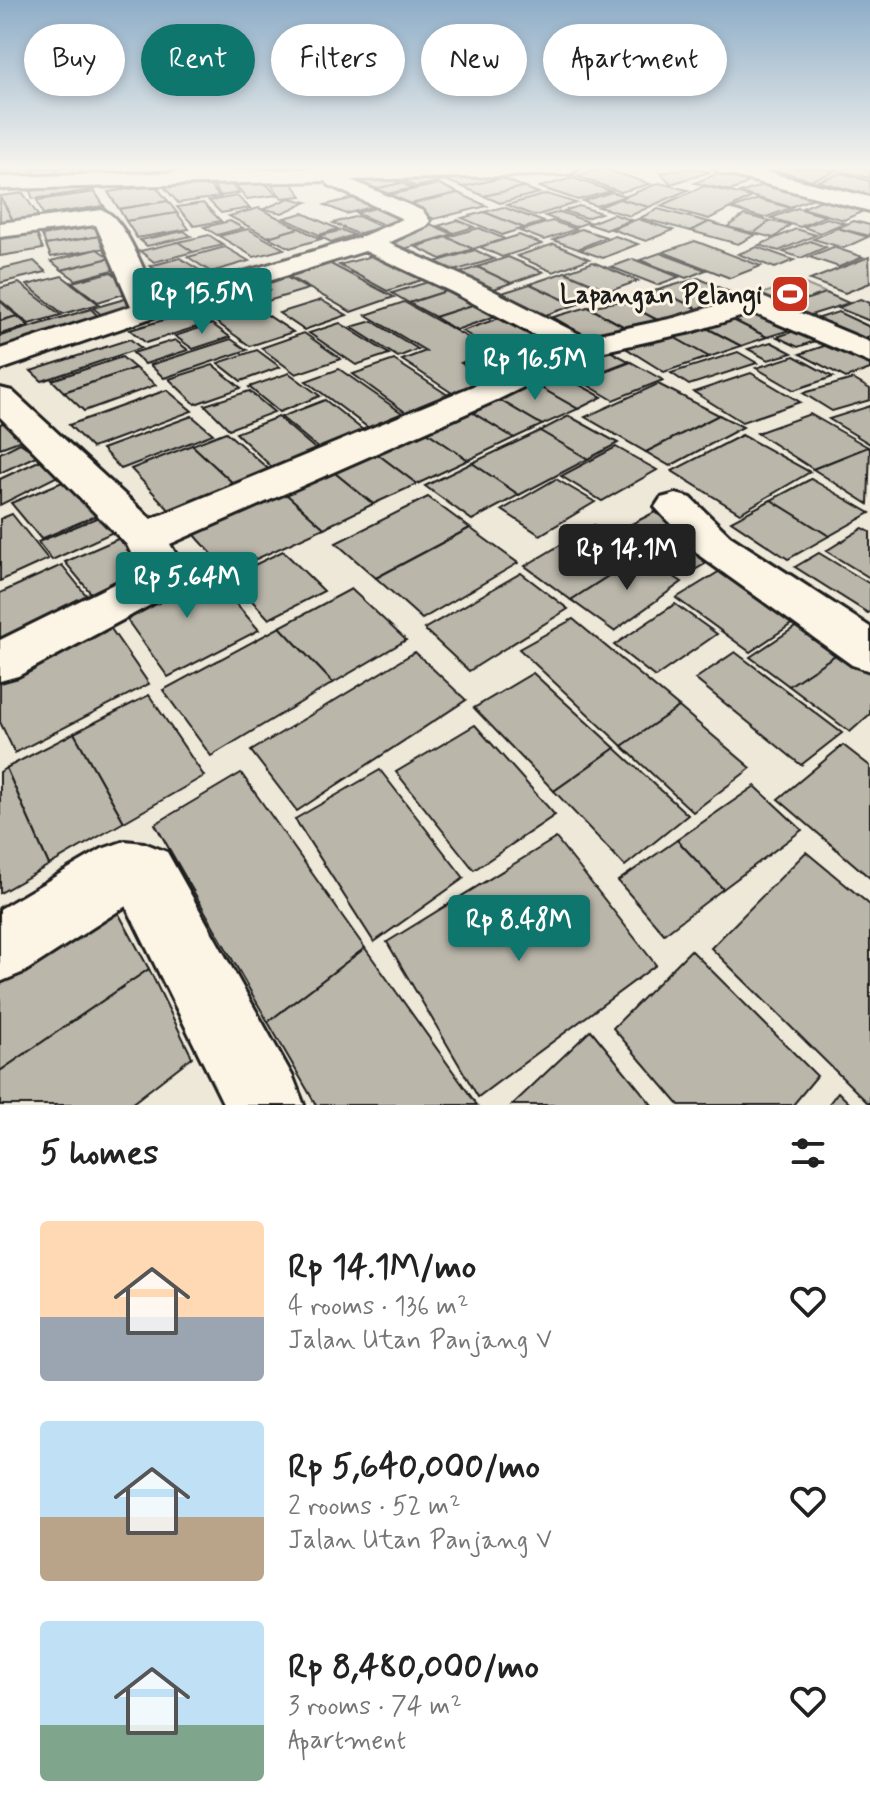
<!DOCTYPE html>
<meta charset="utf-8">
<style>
body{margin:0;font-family:Mynerve,sans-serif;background:#f6f6f6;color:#222;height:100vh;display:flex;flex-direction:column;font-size:30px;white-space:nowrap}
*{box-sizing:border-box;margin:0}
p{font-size:26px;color:#767676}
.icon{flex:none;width:44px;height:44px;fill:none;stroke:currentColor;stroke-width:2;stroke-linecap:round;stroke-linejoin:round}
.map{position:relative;height:1105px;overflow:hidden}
.sheet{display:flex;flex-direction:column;background:#fff;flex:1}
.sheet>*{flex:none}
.guide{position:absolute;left:24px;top:24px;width:822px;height:72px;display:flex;gap:16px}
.price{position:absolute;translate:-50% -68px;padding:0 18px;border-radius:8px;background:#0f766e;color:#fff;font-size:26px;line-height:52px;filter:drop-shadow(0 2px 4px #0008)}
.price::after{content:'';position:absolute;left:50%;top:48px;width:24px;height:18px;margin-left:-12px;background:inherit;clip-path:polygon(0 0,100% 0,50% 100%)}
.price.current{background:#222;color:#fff}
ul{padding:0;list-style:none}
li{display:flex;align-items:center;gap:24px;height:200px;padding:0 40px}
li span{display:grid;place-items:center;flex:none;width:224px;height:160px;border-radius:8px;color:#555}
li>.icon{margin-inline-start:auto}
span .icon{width:96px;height:96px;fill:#fffc;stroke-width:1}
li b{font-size:34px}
h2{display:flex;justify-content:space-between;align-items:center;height:96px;padding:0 40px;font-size:34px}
.tag{padding:0 28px;border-radius:36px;background:#fff;box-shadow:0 4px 12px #0003;font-size:28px;line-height:72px}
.tag.current{background:#0f766e;color:#fff}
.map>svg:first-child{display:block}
.green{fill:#cfcabd;stroke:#76736c;stroke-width:2}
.building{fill:#bab6aa;stroke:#1c1c1c;stroke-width:2}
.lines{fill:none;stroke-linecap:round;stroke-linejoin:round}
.minor-casing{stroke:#1c1c1c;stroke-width:6}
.minor{fill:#fcf5e5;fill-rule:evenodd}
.labels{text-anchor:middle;stroke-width:6;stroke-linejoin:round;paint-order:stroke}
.far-poi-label{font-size:26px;font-weight:bold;fill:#1c1c1c;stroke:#fcf5e5;text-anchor:end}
</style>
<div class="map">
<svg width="870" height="1105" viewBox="0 0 870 1105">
<rect width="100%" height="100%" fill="#eee8d9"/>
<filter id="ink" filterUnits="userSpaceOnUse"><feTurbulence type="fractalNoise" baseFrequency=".0125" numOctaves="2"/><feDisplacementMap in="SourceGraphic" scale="16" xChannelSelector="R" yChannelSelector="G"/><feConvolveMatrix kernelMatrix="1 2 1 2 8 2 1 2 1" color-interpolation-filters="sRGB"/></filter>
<g filter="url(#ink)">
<!-- green -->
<path class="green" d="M 800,282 L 826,293 L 780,308 L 754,296 Z"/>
<!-- building -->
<g class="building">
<path d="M 8,168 L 37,168 L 30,175 L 0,176 Z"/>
<path d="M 37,168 L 59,168 L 53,175 L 30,175 Z"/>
<path d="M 59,168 L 84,168 L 79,174 L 53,175 Z"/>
<path d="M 693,168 L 709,172 L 671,184 L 661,173 Z"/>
<path d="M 768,168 L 811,180 L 802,183 L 759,171 Z"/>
<path d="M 768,168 L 819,168 L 834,172 L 811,180 Z"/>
<path d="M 827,168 L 870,168 L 870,178 Z"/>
<path d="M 605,169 L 650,184 L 621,192 L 576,176 Z"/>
<path d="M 723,171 L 757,178 L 731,191 L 695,183 Z"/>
<path d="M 485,173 L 502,178 L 463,187 L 434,176 Z"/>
<path d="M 841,173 L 870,181 L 870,196 L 818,181 Z"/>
<path d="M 381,175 L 401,183 L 375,189 L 357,181 Z"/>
<path d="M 427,175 L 442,181 L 416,187 L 394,177 Z"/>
<path d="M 502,178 L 523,187 L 484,196 L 463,187 Z"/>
<path d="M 573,178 L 611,191 L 578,200 L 539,187 Z"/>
<path d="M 261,179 L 277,195 L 247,199 L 232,181 Z"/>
<path d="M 227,180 L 239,193 L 221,196 L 210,182 Z"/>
<path d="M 290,181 L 302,196 L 282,198 L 270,183 Z"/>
<path d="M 206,182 L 220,197 L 178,203 L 165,188 Z"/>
<path d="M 773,182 L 822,195 L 790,207 L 740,193 Z"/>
<path d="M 90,183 L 94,190 L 33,199 L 30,191 Z"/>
<path d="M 401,183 L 413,188 L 387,194 L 375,189 Z"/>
<path d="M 659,183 L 688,190 L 649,207 L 619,199 Z"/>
<path d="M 439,184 L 458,193 L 406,205 L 388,195 Z"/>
<path d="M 155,185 L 168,201 L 119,209 L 108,192 Z"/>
<path d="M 704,186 L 752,197 L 709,219 L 660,206 Z"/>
<path d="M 523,187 L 539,193 L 500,203 L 484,196 Z"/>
<path d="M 95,192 L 104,206 L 43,215 L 37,200 Z"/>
<path d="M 612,192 L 625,196 L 596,206 L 583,201 Z"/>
<path d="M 23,193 L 41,220 L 15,224 L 0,196 Z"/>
<path d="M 458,193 L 487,206 L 434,219 L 406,205 Z"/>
<path d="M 547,194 L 576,203 L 535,216 L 507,205 Z"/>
<path d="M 237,196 L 250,208 L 221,213 L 209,201 Z"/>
<path d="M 362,196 L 382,204 L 346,214 L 325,205 Z"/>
<path d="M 0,197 L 15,224 L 0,227 Z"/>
<path d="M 829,197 L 870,208 L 844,220 L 802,208 Z"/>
<path d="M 289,198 L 307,202 L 282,213 L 264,209 Z"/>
<path d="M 619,199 L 649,207 L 630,216 L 599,207 Z"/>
<path d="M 758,199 L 791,208 L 764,218 L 732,209 Z"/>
<path d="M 168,201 L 177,213 L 126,221 L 119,209 Z"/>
<path d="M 203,203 L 221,221 L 194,226 L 177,207 Z"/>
<path d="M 104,206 L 107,212 L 46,221 L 43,215 Z"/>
<path d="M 579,206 L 601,213 L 586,218 L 564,211 Z"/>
<path d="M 379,207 L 407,218 L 384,225 L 356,213 Z"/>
<path d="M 503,207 L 544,222 L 524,228 L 484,212 Z"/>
<path d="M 259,208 L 299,228 L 268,237 L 229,216 Z"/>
<path d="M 797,208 L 825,216 L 800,227 L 771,218 Z"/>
<path d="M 658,209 L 709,222 L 691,231 L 640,218 Z"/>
<path d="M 484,212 L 524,228 L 502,235 L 462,218 Z"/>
<path d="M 560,212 L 589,222 L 575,227 L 545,216 Z"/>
<path d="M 177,213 L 189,229 L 137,238 L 126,221 Z"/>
<path d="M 303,213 L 338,229 L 319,235 L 284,218 Z"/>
<path d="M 613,214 L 631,220 L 606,230 L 588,224 Z"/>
<path d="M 744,215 L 770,221 L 754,233 L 727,227 Z"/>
<path d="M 358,216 L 382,227 L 357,234 L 333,223 Z"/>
<path d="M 96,218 L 101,226 L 42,235 L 38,227 Z"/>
<path d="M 827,218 L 844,223 L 820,233 L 803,227 Z"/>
<path d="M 638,219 L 673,230 L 646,241 L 611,229 Z"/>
<path d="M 458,220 L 474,227 L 454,233 L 438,226 Z"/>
<path d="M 230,221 L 243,228 L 217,235 L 204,227 Z"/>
<path d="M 552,221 L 576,229 L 544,240 L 520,231 Z"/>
<path d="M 770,221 L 790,225 L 774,238 L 754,233 Z"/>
<path d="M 854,221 L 870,225 L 870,236 L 837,228 Z"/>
<path d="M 709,222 L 755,235 L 738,244 L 691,231 Z"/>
<path d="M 430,224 L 453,234 L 401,250 L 378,240 Z"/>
<path d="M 101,226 L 106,235 L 46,245 L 42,235 Z"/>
<path d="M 34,227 L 43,249 L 0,256 L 0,232 Z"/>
<path d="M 299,228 L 321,239 L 290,248 L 268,237 Z"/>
<path d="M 479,228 L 505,239 L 473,249 L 447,237 Z"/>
<path d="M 837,228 L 868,237 L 844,248 L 813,239 Z"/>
<path d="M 248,229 L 284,249 L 254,257 L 219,236 Z"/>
<path d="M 581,229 L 606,237 L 578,249 L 553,240 Z"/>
<path d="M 796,229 L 816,235 L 779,251 L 759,245 Z"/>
<path d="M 342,230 L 354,235 L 331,242 L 319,236 Z"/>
<path d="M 184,231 L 191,236 L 147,246 L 140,240 Z"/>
<path d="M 106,235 L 112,247 L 51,257 L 46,245 Z"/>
<path d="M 209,235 L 224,245 L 193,252 L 178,242 Z"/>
<path d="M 519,235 L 542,244 L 502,257 L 480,247 Z"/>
<path d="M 615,236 L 638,244 L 603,258 L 580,250 Z"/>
<path d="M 447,237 L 473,249 L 441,259 L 416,247 Z"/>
<path d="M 695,241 L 761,266 L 730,278 L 663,252 Z"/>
<path d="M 810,241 L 826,247 L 801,258 L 783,252 Z"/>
<path d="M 178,242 L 193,252 L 154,262 L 140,251 Z"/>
<path d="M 554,244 L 589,259 L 553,272 L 517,256 Z"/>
<path d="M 225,247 L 249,261 L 211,272 L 188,257 Z"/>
<path d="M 757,247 L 794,260 L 775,268 L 738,254 Z"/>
<path d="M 833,247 L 863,257 L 839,267 L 809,257 Z"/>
<path d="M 97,249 L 110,258 L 62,270 L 51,261 Z"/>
<path d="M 475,250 L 494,259 L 454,271 L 435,262 Z"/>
<path d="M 660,253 L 706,270 L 686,278 L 640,260 Z"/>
<path d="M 379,254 L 428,278 L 387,291 L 339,265 Z"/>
<path d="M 508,257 L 543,272 L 511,283 L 477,267 Z"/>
<path d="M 869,257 L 870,283 L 845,293 L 810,280 Z"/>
<path d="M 110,258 L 124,267 L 76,280 L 62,270 Z"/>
<path d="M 180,258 L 204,273 L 173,281 L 150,266 Z"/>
<path d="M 633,259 L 679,277 L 657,285 L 611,267 Z"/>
<path d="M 323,260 L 394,297 L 351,312 L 281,272 Z"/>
<path d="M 34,261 L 46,272 L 0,283 L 0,269 Z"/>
<path d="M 593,262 L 638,281 L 610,291 L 565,272 Z"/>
<path d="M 477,267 L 511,283 L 488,291 L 454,275 Z"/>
<path d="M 111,272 L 137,290 L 98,302 L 72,282 Z"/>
<path d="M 565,272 L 610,291 L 575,305 L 530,284 Z"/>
<path d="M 279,273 L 308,289 L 258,304 L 247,297 L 270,290 L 255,281 Z"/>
<path d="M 62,276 L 99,304 L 63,314 L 27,285 Z"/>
<path d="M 207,278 L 219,286 L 182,296 L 171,288 Z"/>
<path d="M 441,278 L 459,287 L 409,303 L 392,293 Z"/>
<path d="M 698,278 L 743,298 L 702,311 L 658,290 Z"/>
<path d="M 19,283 L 61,315 L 29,324 L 0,300 L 0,288 Z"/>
<path d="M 530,284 L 575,305 L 543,316 L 499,294 Z"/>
<path d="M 459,287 L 485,301 L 435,317 L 409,303 Z"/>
<path d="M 658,290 L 702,311 L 665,324 L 621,301 Z"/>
<path d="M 234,293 L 293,332 L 250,346 L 192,305 Z"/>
<path d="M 826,293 L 849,303 L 801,318 L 780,308 Z"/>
<path d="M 132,297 L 141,310 L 108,320 L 93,308 Z"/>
<path d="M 860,299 L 870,303 L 870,321 L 838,308 Z"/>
<path d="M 321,300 L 347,315 L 304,330 L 279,313 Z"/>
<path d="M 0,301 L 17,316 L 0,321 Z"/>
<path d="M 485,301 L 507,312 L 456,330 L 435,317 Z"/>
<path d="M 621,301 L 665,324 L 630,330 L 588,307 Z"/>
<path d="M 404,302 L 492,351 L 461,363 L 487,379 L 452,393 L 402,360 L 426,351 L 366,315 Z"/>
<path d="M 588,307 L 630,330 L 595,342 L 553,317 Z"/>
<path d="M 757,307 L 800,327 L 767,337 L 725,316 Z"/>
<path d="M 91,309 L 104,322 L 7,354 L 0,346 L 0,336 Z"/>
<path d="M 193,311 L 209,323 L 146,343 L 130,330 Z"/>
<path d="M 838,312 L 870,327 L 870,336 L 852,343 L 807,322 Z"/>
<path d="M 508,315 L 550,337 L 504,355 L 462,331 Z"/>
<path d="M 17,316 L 29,326 L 0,334 L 0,321 Z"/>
<path d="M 725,316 L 767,337 L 741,346 L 699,324 Z"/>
<path d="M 372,321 L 418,349 L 398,357 L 351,327 Z"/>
<path d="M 340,323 L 389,354 L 356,365 L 309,333 Z"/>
<path d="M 212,324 L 230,337 L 193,349 L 175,336 Z"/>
<path d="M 699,324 L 741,346 L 709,357 L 668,334 Z"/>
<path d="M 800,329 L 821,339 L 798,347 L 777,337 Z"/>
<path d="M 304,333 L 341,359 L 296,374 L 261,348 Z"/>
<path d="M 668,334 L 709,357 L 664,372 L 624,347 Z"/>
<path d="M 130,339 L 141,348 L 42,381 L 31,371 Z"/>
<path d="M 231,339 L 247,350 L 164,378 L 150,365 Z"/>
<path d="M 175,340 L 188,350 L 145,364 L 133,353 Z"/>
<path d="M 771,342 L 792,353 L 768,360 L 748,349 Z"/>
<path d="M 833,343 L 870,361 L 870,369 L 846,378 L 800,354 Z"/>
<path d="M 539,344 L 555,355 L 531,367 L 509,354 Z"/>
<path d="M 606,349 L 629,361 L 582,379 L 559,366 Z"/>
<path d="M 257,350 L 280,367 L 241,381 L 218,363 Z"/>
<path d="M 738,352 L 757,363 L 689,385 L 671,373 Z"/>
<path d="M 794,356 L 833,377 L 794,390 L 756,368 Z"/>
<path d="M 122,357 L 135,368 L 64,392 L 52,380 Z"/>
<path d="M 394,360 L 451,397 L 408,414 L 353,374 Z"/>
<path d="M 631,362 L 663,380 L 613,400 L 581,381 Z"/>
<path d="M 213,365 L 241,388 L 195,404 L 169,379 Z"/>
<path d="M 135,368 L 156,385 L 84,411 L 64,392 Z"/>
<path d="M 339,369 L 405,415 L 370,429 L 306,381 Z"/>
<path d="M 551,369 L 602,397 L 578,409 L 527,380 Z"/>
<path d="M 289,373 L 320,396 L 279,412 L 249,387 Z"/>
<path d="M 751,373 L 800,402 L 742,422 L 694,392 Z"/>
<path d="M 853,379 L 870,389 L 870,400 L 832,411 L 803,393 Z"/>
<path d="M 527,380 L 578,409 L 542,425 L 491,395 Z"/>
<path d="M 658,384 L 719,415 L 646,452 L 585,417 Z"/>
<path d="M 167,390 L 192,411 L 92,448 L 69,425 Z"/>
<path d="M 249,391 L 274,412 L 229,429 L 205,405 Z"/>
<path d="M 491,395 L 542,425 L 514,438 L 463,407 Z"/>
<path d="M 325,400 L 368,434 L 323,452 L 281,417 Z"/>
<path d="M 870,406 L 870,444 L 829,419 Z"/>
<path d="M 463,407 L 514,438 L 468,460 L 418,426 Z"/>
<path d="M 810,414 L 868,447 L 813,469 L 757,433 Z"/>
<path d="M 719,415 L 743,427 L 670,466 L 646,452 Z"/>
<path d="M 192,416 L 213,434 L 121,469 L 102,449 Z"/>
<path d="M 569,416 L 618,443 L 588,459 L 540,431 Z"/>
<path d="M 278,417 L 320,453 L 276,471 L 236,433 Z"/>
<path d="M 12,420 L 27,438 L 0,448 L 0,424 Z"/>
<path d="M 418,426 L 468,460 L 417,484 L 368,447 Z"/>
<path d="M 540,431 L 588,459 L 519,495 L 472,463 Z"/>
<path d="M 226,432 L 273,473 L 238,488 L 192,445 Z"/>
<path d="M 742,435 L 810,472 L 740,513 L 672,471 Z"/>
<path d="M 20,443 L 38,455 L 0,473 L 0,453 Z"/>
<path d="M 192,445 L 238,488 L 174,515 L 131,469 Z"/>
<path d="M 368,447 L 417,484 L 373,504 L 325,465 Z"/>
<path d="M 616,447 L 657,470 L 602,501 L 561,476 Z"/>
<path d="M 868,447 L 870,449 L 868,504 L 813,469 Z"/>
<path d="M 43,459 L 64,473 L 0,505 L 0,479 Z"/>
<path d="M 472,463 L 519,495 L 472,520 L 425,486 Z"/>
<path d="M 325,465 L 373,504 L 324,528 L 277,486 Z"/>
<path d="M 70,479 L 102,513 L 41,539 L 11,503 Z"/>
<path d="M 556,479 L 595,502 L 540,535 L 502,510 Z"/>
<path d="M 811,479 L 870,513 L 829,536 L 771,500 Z"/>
<path d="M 277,486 L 324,528 L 228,572 L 186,525 Z"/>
<path d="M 428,497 L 470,528 L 376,578 L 336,543 Z"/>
<path d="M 771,500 L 829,536 L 788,559 L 731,521 Z"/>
<path d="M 655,512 L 719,556 L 684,576 L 620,530 Z"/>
<path d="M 12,514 L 48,559 L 0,581 L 0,519 Z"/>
<path d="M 106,514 L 120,529 L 52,560 L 38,542 Z"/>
<path d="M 594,525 L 641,555 L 571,600 L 525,566 Z"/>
<path d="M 470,528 L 518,563 L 422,619 L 376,578 Z"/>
<path d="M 863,528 L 870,532 L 870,578 L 826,551 Z"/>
<path d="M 120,538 L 150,570 L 94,597 L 65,562 Z"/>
<path d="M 283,551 L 324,591 L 269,619 L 230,577 Z"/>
<path d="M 819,553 L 870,584 L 870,612 L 868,613 L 795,567 Z"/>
<path d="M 641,555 L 682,582 L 614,631 L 571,600 Z"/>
<path d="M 62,565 L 90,600 L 0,644 L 0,593 Z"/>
<path d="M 730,565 L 805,615 L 750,652 L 676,598 Z"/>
<path d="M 203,566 L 259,630 L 168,677 L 117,606 Z"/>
<path d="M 521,573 L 568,609 L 469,671 L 424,629 Z"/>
<path d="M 351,589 L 406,640 L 333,683 L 280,627 Z"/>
<path d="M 675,604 L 717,634 L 655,677 L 614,645 Z"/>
<path d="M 809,618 L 849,646 L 789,686 L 750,657 Z"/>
<path d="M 573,619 L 679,707 L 622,746 L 519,649 Z"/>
<path d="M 107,623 L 149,684 L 15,753 L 0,722 L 0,673 Z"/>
<path d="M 280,627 L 333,683 L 211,756 L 163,690 Z"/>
<path d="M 849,646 L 870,661 L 870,714 L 850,732 L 789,686 Z"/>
<path d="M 415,652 L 466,700 L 297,811 L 251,751 Z"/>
<path d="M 735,652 L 842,733 L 801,765 L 695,679 Z"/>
<path d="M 533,673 L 615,748 L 554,791 L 474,708 Z"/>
<path d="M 149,695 L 204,776 L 124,822 L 74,733 Z"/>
<path d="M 679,707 L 751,768 L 693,812 L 622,746 Z"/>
<path d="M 475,725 L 555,815 L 474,870 L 396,772 Z"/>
<path d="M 74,733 L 124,822 L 49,865 L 6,768 Z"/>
<path d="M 843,745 L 870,766 L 870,878 L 778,799 Z"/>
<path d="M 615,748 L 688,815 L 625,866 L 554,791 Z"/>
<path d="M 6,768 L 49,865 L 0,893 L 0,772 Z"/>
<path d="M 380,770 L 464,878 L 374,942 L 295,819 Z"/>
<path d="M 241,773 L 365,948 L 268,1022 L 155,824 Z"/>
<path d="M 755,786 L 802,830 L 723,889 L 677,840 Z"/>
<path d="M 556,838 L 656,965 L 478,1097 L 387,942 Z"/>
<path d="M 677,840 L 723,889 L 664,934 L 618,881 Z"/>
<path d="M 806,852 L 870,905 L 870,1105 L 711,948 Z"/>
<path d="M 109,896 L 149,969 L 0,1071 L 0,966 Z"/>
<path d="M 365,948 L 477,1105 L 316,1105 L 268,1022 Z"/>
<path d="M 691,950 L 817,1076 L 793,1105 L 679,1105 L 613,1028 Z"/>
<path d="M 149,969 L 192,1057 L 130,1105 L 0,1105 L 0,1071 Z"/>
<path d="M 591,1030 L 652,1105 L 512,1105 Z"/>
<path d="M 838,1092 L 851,1105 L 828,1105 Z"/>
</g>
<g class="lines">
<!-- minor casing -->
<g class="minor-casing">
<g id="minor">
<path d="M 339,168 L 580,168 L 570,174 L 351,180 L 423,211 L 430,221 L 426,226 L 388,243 L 472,280 L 585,337 L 674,318 L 755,294 L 870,342 L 870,363 L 753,313 L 691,332 L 591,354 L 497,400 L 170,544 L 189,577 L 182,588 L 18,676 L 0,681 L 0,640 L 140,571 L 127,545 L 0,417 L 0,388 L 12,391 L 151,519 L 473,386 L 557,347 L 452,292 L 365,251 L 157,316 L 0,370 L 0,349 L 131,306 L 96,225 L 0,237 L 0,223 L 102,210 C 125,216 146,277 156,298 L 358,238 L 403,219 L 329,185 L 326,181 L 0,189 L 0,177 Z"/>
<path d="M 715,168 L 749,168 L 870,197 L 870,211 L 718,172 Z"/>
<path d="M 676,494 L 691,498 L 730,536 L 870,627 L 870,671 L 852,665 L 700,556 L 655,507 L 661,498 Z"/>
<path d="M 125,841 L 144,843 L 167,852 L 293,1077 L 304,1105 L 224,1105 L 126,906 L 24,972 L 0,982 L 0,909 L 102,849 Z"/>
</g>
</g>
<!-- minor -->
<use href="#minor" class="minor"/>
</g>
</g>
<!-- sky -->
<linearGradient id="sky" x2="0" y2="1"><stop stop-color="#8eadc8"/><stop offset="0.52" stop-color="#f7f5ee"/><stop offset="1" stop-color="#f7f5ee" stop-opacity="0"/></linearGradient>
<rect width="870" height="323" fill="url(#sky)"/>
<!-- icons -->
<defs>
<g id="stadium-square" transform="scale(2)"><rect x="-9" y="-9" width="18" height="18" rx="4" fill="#c8321e" stroke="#fcf5e5"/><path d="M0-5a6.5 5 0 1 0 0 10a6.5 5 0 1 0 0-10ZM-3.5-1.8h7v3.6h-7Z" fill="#fff"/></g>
</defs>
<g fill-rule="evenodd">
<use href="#stadium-square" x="790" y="294"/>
</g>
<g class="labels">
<!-- far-poi labels -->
<g class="far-poi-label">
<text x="762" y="303">Lapangan Pelangi</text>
</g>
</g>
</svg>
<b class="price" style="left:202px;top:336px">Rp 15.5M</b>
<b class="price" style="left:535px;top:402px">Rp 16.5M</b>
<b class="price current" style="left:627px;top:592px">Rp 14.1M</b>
<b class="price" style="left:187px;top:620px">Rp 5.64M</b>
<b class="price" style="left:519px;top:963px">Rp 8.48M</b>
<div class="guide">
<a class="tag">Buy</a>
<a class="tag current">Rent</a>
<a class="tag">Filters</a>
<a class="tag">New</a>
<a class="tag">Apartment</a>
</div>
</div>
<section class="sheet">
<h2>5 homes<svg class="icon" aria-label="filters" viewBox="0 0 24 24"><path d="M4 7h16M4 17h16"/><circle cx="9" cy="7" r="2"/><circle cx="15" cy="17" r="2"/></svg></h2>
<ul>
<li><span style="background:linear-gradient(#ffd9b3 60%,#9aa5b1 0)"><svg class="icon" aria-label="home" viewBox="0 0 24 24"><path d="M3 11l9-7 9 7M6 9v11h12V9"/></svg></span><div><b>Rp 14.1M/mo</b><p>4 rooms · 136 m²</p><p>Jalan Utan Panjang V</p></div><svg class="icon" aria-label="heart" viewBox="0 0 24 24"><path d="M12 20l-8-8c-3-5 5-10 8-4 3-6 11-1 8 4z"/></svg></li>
<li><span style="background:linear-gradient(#bfe0f5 60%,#b9a48a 0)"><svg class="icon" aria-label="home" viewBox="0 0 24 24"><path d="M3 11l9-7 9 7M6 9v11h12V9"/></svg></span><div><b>Rp 5,640,000/mo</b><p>2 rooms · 52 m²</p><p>Jalan Utan Panjang V</p></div><svg class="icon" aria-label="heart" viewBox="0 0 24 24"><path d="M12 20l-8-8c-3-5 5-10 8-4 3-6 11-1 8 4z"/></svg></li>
<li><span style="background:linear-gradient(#bfe0f5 65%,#7fa58c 0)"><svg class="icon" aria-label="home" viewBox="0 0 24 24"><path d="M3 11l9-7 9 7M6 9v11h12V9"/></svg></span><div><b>Rp 8,480,000/mo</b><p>3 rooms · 74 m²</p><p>Apartment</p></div><svg class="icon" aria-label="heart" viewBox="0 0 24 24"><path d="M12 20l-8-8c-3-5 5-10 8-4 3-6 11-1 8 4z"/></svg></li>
</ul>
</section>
